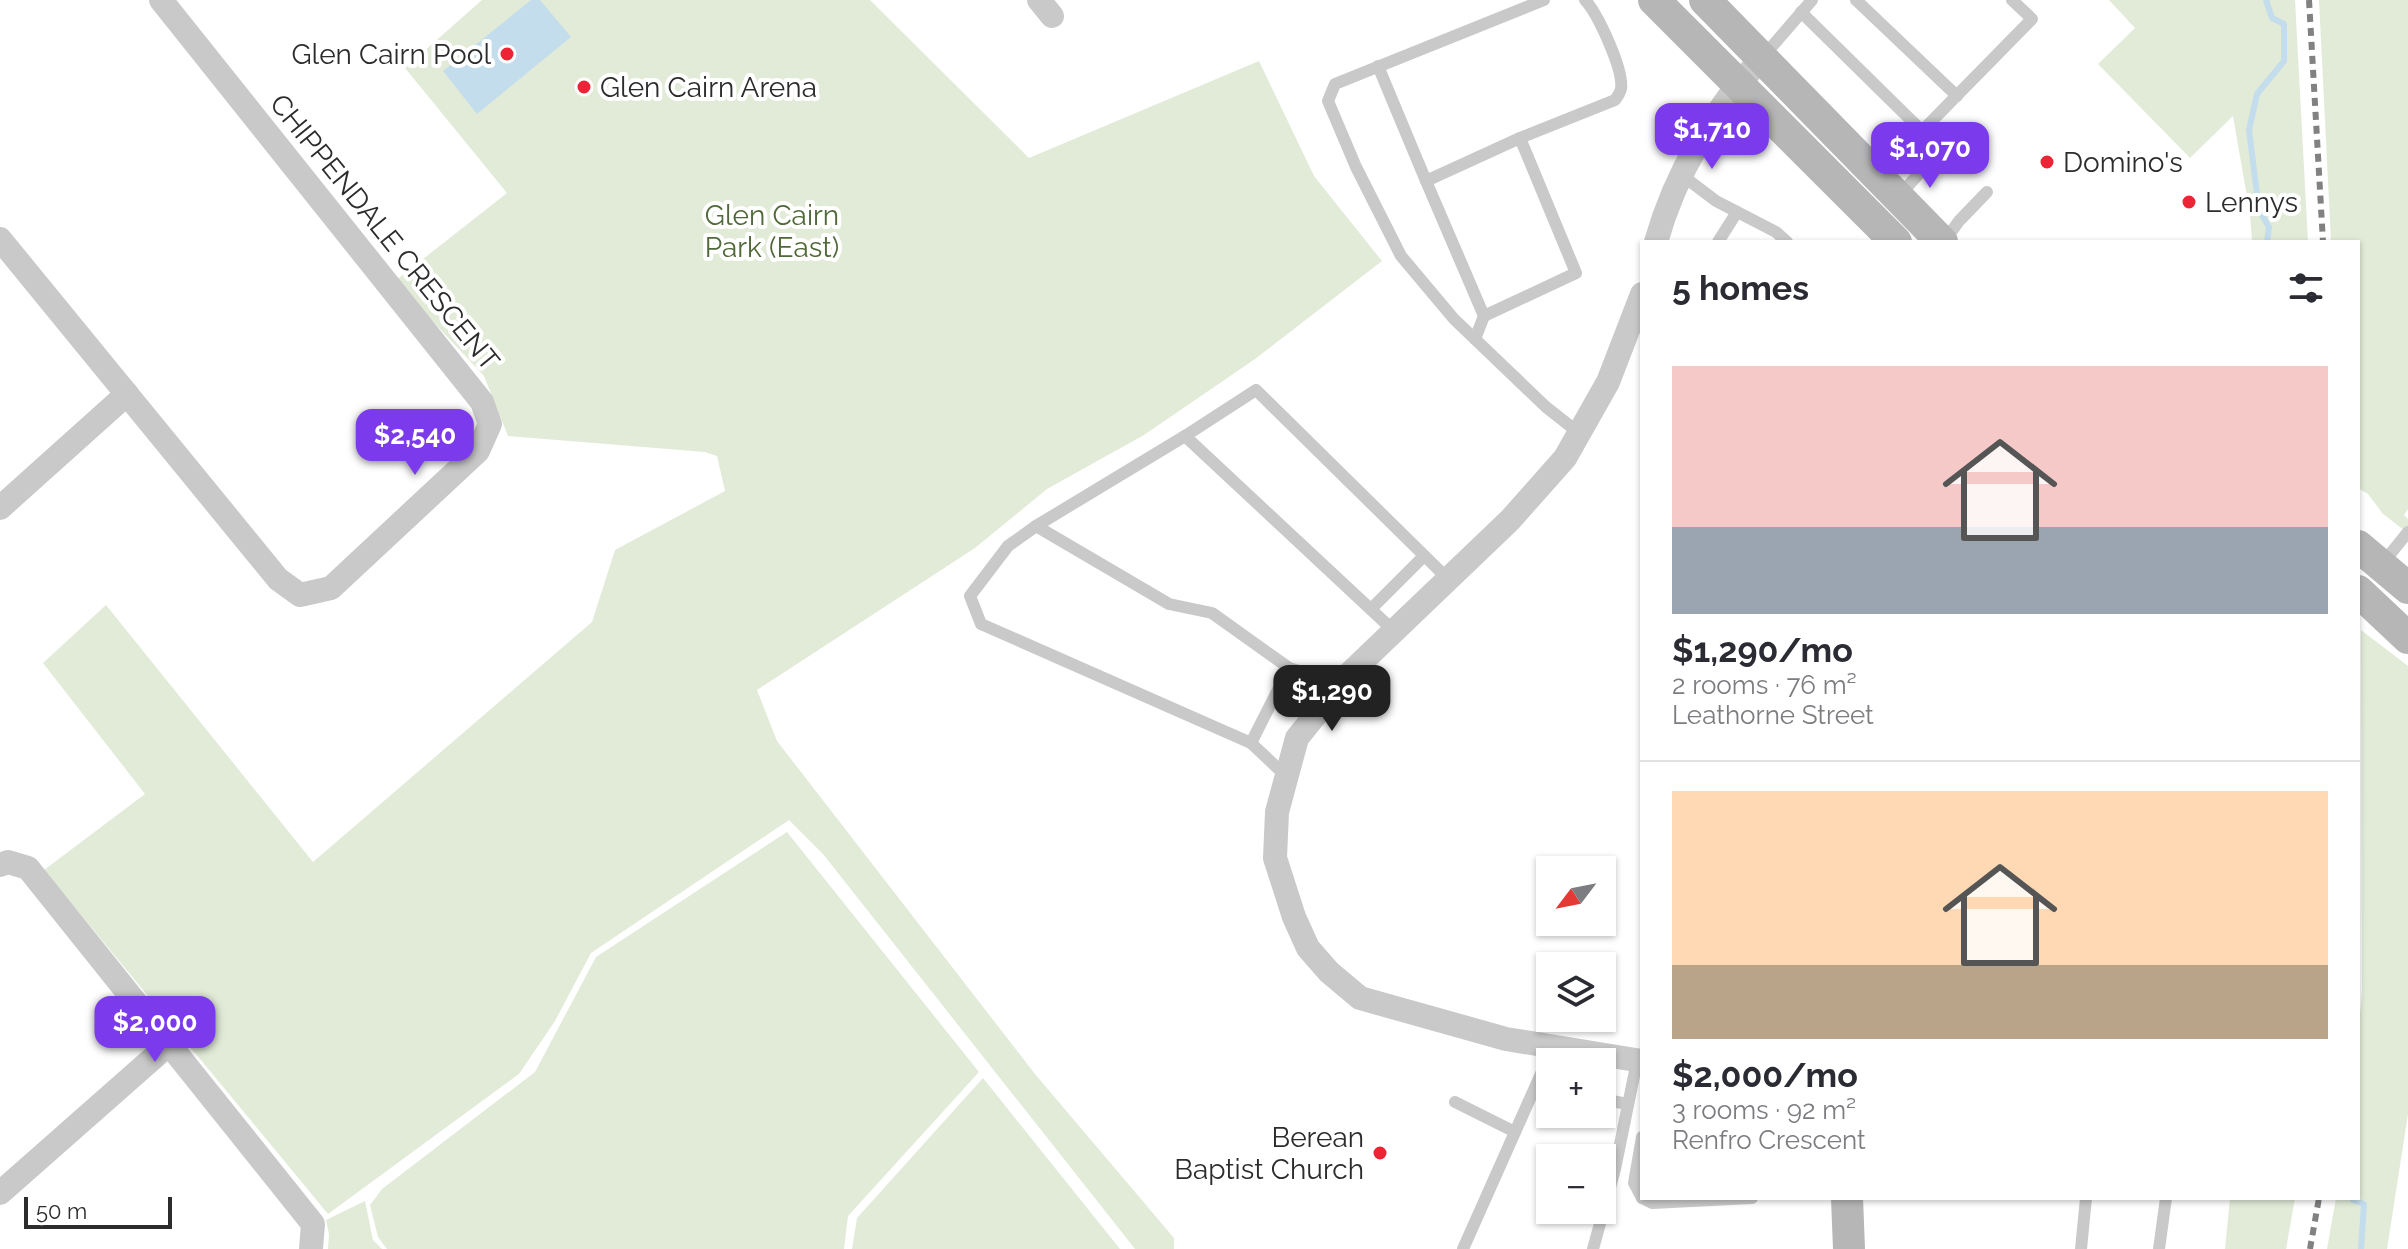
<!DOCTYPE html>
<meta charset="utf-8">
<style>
body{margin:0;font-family:Raleway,sans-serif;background:#f7f7f7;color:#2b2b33;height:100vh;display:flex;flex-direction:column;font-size:30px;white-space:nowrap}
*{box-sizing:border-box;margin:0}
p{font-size:26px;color:#7c7c81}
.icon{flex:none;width:44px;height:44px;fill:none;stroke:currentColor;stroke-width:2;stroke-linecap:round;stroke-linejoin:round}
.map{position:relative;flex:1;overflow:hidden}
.details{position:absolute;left:1640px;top:240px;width:720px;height:960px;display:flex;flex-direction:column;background:#fff;border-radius:0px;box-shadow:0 2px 6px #0004}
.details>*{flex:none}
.needle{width:52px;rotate:238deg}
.buttons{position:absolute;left:1536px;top:856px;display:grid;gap:16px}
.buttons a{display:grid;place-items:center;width:80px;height:80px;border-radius:0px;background:#fff;box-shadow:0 2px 6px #0004;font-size:40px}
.scale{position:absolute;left:24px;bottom:20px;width:148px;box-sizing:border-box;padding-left:8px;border:4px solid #2c2c2c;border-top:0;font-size:22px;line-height:28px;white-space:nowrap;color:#2c2c2c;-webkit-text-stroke:6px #fff;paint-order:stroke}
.price{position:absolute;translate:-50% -68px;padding:0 18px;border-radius:16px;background:#7c3aed;color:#fff;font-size:26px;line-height:52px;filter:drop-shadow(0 2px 4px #0008)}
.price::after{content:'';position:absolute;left:50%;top:48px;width:24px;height:18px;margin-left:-12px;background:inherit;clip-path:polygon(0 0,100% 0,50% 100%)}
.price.selected{background:#222;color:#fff}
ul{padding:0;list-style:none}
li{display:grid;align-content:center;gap:16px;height:424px;padding:0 32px}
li+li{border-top:2px solid #e1e1e2}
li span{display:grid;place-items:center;height:248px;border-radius:0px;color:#555}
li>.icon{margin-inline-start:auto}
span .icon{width:144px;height:144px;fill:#fffc;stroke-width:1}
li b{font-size:34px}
h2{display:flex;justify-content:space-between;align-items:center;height:96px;padding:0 32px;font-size:34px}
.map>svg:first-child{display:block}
.green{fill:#e2ebd8}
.water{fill:#c3ddec}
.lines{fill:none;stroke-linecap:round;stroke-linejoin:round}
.stream{stroke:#c3ddec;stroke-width:6}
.service{stroke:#c9c9c9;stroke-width:12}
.minor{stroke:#c9c9c9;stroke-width:24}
.secondary{stroke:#b6b6b6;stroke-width:32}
.rail{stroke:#818181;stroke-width:6;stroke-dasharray:8 6;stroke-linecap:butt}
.poi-dot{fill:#ed2336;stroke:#fff;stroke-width:3}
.labels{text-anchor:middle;stroke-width:8;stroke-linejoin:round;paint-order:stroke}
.poi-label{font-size:28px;fill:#2c2c2c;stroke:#fff;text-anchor:start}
.park-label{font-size:28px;fill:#506938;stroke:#fff}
.street-label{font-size:28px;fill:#2c2c2c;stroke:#fff}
</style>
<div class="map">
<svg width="2408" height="1249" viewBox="0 0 2408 1249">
<rect width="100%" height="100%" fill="#fff"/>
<!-- green -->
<g class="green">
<path d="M 482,0 L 870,0 L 1029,158 L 1259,61 L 1314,176 L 1382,261 L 1255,359 L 1144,435 L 1047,489 L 975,548 L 757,690 L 777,741 L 1035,1074 L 1174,1238 L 1174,1249 L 1135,1249 L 823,854 L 789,820 L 591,953 L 555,1021 L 519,1074 L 328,1214 L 44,870 L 145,794 L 43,663 L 106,605 L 313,862 L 592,622 L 615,550 L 725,491 L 717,456 L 705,452 L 508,436 L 484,376 L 395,281 L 507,193 L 405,68 Z"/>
<path d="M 2109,0 L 2295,0 L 2308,242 L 2252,242 L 2250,214 L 2233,116 L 2190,158 L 2098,64 L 2135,28 Z"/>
<path d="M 2319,0 L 2408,0 L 2408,509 L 2404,515 L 2408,519 L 2408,533 L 2383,514 L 2368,494 L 2358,488 L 2358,242 L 2331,242 Z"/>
<path d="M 2361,630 L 2408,666 L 2408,1114 L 2387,1249 L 2327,1249 L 2336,1198 L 2358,1198 L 2358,1032 L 2362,994 Z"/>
<path d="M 787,832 L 979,1072 L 848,1216 L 844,1249 L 387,1249 L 378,1237 L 370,1205 L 382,1189 L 535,1072 L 596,957 Z"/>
<path d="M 983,1078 L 1120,1249 L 852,1249 L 857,1218 Z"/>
<path d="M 2230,1198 L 2295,1198 L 2286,1249 L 2225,1249 Z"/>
<path d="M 365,1201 L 373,1240 L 382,1249 L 328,1249 L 329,1234 L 326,1220 Z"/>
</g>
<!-- water -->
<path class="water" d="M 531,0 L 540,0 L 571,37 L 477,114 L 443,71 Z"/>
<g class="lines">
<!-- stream -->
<g class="stream">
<path d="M 2266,0 L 2272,18 L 2284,24 L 2284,61 L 2257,94 L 2249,130 L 2259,210 L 2269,227 L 2267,242"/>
<path d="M 2353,1200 L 2364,1204 L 2361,1249"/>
</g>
<!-- service -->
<g class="service">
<path d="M 1544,0 L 1335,84 L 1328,101 L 1356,167 L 1401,256 L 1454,319 L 1546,407 L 1579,433"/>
<path d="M 1856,0 L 1957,96"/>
<path d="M 1801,12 L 1922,131 L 2032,19 L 2012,0"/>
<path d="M 1762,58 L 1812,0"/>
<path d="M 1378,66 L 1426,181 L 1520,138 L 1576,273 L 1484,316 L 1475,339"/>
<path d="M 1520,138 L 1615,100 C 1618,96 1620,93 1621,89 C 1624,70 1598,14 1585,0"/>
<path d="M 1683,176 L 1716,201 L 1776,232 L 1787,242"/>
<path d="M 1426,181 L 1484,316"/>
<path d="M 1900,195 L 1923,169"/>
<path d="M 1718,242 L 1737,212"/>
<path d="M 1944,242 L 1959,221 L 1987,192"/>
<path d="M 1185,436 L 1256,390 L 1448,579"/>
<path d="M 1036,526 L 1008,546 L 970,596 L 981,624 L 1251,743 L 1286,776"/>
<path d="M 2383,563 L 2408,532"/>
<path d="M 1371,609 L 1424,556"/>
<path d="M 1289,668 L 1319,710"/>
<path d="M 1341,684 L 1289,668 L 1212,613 L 1169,604 L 1036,526 L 1185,436 L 1394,631"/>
<path d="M 1251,743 L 1289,668"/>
<path d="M 1602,1099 L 1627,1104"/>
<path d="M 1455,1102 L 1515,1132"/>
<path d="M 1642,1137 L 1634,1183 L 1642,1198"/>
<path d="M 1642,1198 L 1652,1203 L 1752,1198"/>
<path d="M 1463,1249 L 1553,1047"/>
<path d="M 1593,1249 L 1615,1169 L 1637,1061"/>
<path d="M 2081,1249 L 2086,1198"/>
<path d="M 2159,1249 L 2166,1198"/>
</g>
<!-- minor -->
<g class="minor">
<path d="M 1039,0 L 1052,16"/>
<path d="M 0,239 L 278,579 L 300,595 L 331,588 L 478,451 L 490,424 L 482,402 L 161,0"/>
<path d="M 1656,242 C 1675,174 1714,108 1762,58"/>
<path d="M 1642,294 L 1608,382 L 1565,458 L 1510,520 L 1347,676 L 1297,738 L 1277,812 L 1275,858 L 1294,917 L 1308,948 L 1329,972 L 1360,998 L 1506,1039 L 1642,1061"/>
<path d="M 0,508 L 127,394"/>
<path d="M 0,865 L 8,862 L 28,868 L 313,1224 L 311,1249"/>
<path d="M 0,1193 L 169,1044"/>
</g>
<!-- secondary -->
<g class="secondary">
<path d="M 1654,0 L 1896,242"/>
<path d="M 1705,0 L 1942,242"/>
<path d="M 2358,546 L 2408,588"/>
<path d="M 2358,591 L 2408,638"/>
<path d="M 1847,1198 L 1849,1249"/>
</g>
<!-- rail -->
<g class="rail">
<path d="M 2309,0 L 2323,242"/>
<path d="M 2310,1249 L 2319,1198"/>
</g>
</g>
<!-- markers -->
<g class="poi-dot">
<circle cx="507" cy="54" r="8"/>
<circle cx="584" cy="87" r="8"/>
<circle cx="2047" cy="162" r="8"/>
<circle cx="2189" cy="202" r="8"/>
<circle cx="1380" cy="1153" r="8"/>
</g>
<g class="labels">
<!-- poi labels -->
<g class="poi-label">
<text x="491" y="64" text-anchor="end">Glen Cairn Pool</text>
<text x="600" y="97">Glen Cairn Arena</text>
<text x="2063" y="172">Domino's</text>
<text x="2205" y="212">Lennys</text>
<text x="1364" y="1147" text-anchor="end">Berean<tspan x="1364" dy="32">Baptist Church</tspan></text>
</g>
<!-- park labels -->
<g class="park-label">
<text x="772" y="225">Glen Cairn<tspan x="772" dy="32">Park (East)</tspan></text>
</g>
<!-- street labels -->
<g class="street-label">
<text transform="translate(385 232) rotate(51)" y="10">CHIPPENDALE CRESCENT</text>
</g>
</g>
</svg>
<div class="buttons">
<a><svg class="needle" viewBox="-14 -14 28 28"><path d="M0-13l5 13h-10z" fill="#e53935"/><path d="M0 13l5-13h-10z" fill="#7c7c81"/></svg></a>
<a><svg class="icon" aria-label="layers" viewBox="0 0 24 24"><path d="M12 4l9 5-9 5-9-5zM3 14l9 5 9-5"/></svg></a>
<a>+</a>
<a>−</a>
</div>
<div class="scale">50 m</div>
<b class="price" style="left:1712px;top:171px">$1,710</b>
<b class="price" style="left:1930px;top:190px">$1,070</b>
<b class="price" style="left:415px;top:477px">$2,540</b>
<b class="price selected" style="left:1332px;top:733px">$1,290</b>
<b class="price" style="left:155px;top:1064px">$2,000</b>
<section class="details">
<h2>5 homes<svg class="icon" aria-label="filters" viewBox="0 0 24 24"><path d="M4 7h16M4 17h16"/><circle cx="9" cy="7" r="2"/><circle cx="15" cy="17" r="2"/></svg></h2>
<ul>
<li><span style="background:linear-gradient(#f6c9c9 65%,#9aa5b1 0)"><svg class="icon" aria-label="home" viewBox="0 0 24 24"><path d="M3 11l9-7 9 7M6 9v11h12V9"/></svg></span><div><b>$1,290/mo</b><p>2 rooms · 76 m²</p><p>Leathorne Street</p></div></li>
<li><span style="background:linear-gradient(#ffd9b3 70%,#b9a48a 0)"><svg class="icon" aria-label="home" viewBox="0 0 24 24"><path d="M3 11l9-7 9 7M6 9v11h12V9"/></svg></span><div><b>$2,000/mo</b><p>3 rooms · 92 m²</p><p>Renfro Crescent</p></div></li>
</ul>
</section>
</div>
